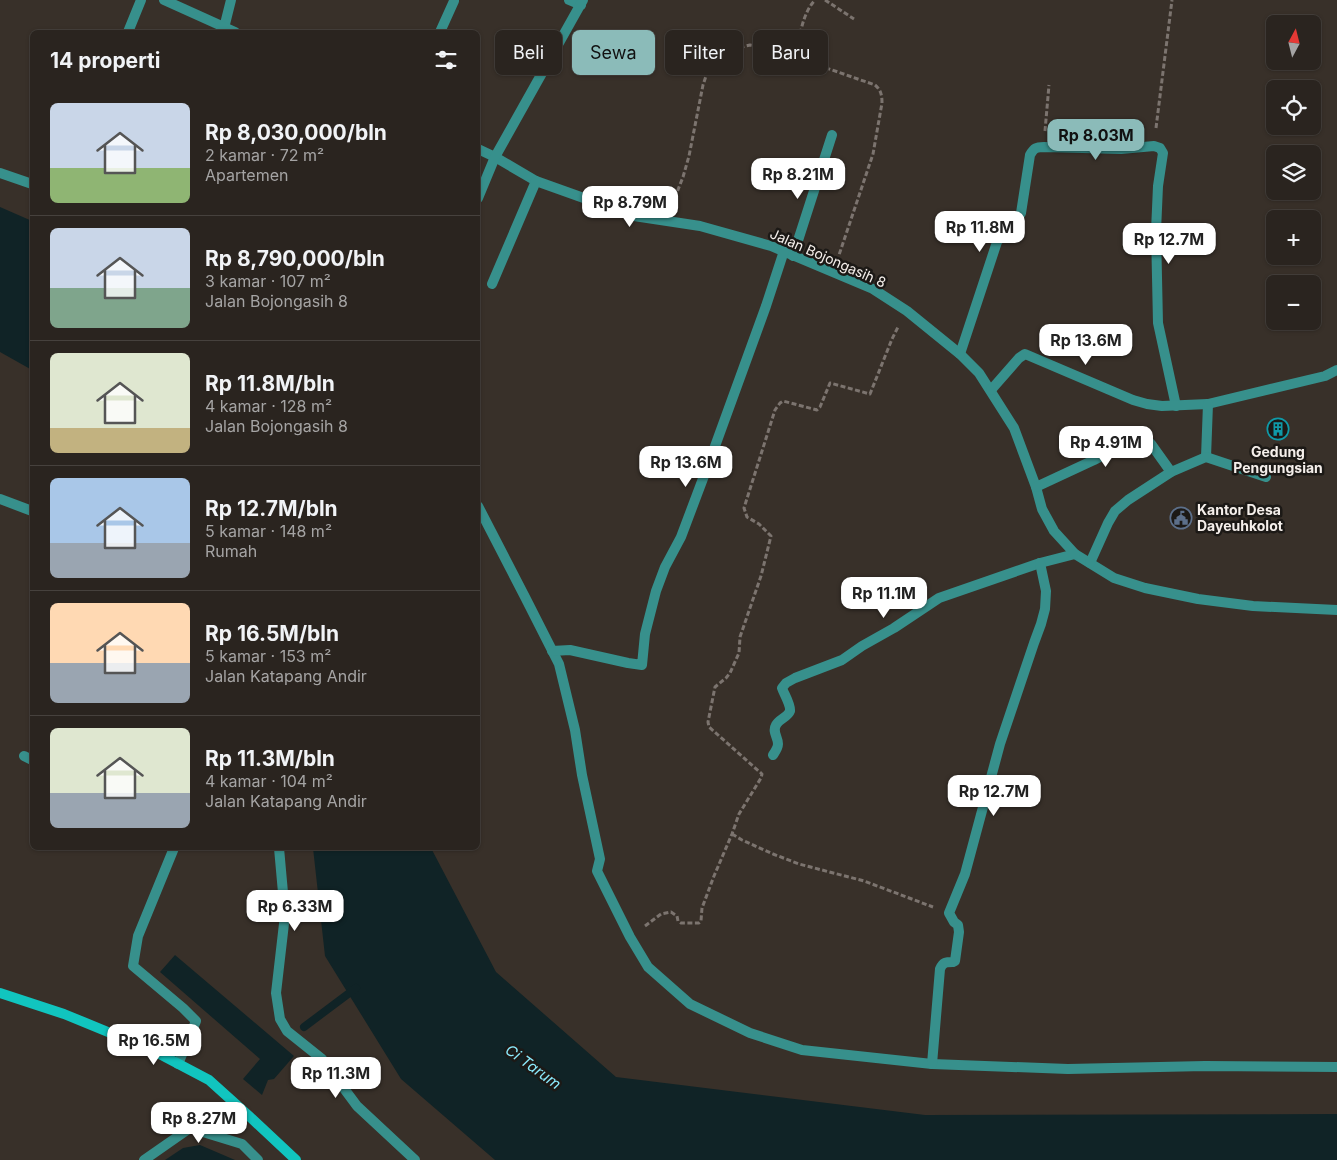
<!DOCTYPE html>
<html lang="id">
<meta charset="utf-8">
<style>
body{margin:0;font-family:Inter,sans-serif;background:#36302c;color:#f1f3f6;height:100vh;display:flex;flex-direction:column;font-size:19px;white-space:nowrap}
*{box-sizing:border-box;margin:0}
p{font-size:16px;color:#a5a4a4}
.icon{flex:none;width:28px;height:28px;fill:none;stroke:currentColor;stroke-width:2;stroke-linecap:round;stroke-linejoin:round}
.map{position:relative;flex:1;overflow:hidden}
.sheet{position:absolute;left:30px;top:30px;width:450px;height:820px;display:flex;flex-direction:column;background:#2a241f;border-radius:8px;box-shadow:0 1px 4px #0004,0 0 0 1px #46413d}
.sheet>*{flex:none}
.guide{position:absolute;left:495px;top:30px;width:475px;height:45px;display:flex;gap:10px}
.needle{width:32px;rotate:7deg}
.tools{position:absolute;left:1266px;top:15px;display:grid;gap:10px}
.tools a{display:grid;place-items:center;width:55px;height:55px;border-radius:8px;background:#2a241f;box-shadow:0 1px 4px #0004,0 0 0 1px #46413d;font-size:25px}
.price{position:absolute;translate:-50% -42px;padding:0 11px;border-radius:10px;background:#fff;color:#222;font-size:16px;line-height:32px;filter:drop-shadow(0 1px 2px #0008)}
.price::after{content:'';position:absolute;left:50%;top:30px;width:15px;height:11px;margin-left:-8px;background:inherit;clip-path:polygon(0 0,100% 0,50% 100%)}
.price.on{background:#8bbbb9;color:#111}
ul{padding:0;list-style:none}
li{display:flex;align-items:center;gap:15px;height:125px;padding:0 20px}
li+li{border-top:1px solid #46413d}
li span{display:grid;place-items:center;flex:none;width:140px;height:100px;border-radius:8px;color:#555}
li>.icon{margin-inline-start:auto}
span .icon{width:60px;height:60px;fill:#fffc;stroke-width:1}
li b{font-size:21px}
h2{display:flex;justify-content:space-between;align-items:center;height:60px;padding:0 20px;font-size:21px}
.tag{padding:0 18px;border-radius:8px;background:#2a241f;box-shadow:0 1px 4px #0004,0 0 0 1px #46413d;font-size:18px;line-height:45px}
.tag.on{background:#8bbbb9;color:#111}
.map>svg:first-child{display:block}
.water{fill:#102326}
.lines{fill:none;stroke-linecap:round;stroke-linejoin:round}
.stream{stroke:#102326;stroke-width:8}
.path{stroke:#7c746f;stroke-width:3;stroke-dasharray:5 2.5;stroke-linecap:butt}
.lane{stroke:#37908c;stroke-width:10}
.street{stroke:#37908c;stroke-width:10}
.secondary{stroke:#11c5bf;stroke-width:10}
.labels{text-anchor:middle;stroke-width:5;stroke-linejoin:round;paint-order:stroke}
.street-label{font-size:14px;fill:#f5efeb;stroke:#1c1916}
.poi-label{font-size:14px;font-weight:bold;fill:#f5efeb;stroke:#1c1916}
.water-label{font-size:15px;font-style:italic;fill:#8beafc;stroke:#1c1916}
</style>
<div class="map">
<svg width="1337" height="1160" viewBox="0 0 1337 1160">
<rect width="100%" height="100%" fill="#383029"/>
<!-- water -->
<g class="water">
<path d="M 0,207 L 32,221 L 32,370 L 0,352 Z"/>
<path d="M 313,848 L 431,848 L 496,972 L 616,1077 L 925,1115 L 1337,1114 L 1337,1160 L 495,1160 L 401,1079 L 325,956 Z"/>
<path d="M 175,955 L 294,1056 L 274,1079 L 268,1080 L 262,1095 L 243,1079 L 260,1059 L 160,972 Z"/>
<path d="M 200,1145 L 235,1160 L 165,1160 L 183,1148 Z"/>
</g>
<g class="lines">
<!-- stream -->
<path class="stream" d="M 304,1027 L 356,988"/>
<!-- path -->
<g class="path">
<path d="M 825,0 L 854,19"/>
<path d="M 797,56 C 799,38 802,14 815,0"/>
<path d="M 1156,128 L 1172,0"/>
<path d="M 1045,131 L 1049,85"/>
<path d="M 672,205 L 683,177 L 689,156 L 703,85 L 707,73 L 712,64 L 722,54 L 734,49 L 750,45 L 759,46 L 797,56 L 815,64 L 875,85 C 881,90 882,95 882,103 L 873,154 L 839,255"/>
<path d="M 732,834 L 742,840 L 773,854 L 799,864 L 864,881 L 933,907"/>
<path d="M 645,926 L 661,914 L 671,912 L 677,916 L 678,921 L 681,923 L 699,923 L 701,921 L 702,908 L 714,876 L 732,834 L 739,814 L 761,778 L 762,774 L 709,727 L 708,722 L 715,687 L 726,678 L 730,673 L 739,653 L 740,637 L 761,576 L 771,536 L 759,524 L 747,517 L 744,508 L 775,410 L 780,403 L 783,401 L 817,410 L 820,407 L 830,383 L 870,394 L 892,339 L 898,327"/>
</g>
<!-- lane -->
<g class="lane">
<path d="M 224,28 L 231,0"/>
<path d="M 24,756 L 32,760"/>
<path d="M 174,848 L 138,936 L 133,966 L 183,1008 L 196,1021 L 178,1064"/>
</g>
<!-- street -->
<g class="street">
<path d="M 164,0 L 235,32"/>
<path d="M 569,0 L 581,5"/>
<path d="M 128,32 L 141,0"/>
<path d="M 440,32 L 454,1"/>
<path d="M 478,149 L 495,157 L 536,181 L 634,216 L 700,226 L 771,246 L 873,289 L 907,311 L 960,354 L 979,373 L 1014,428 L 1036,487 L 1042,509 L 1054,531 L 1075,554 L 1114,578 L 1145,588 L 1198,599 L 1253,606 L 1337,610"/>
<path d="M 0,173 L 32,184"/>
<path d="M 478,198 L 495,157 L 583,0"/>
<path d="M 793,256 L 832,135"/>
<path d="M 492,284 L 536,181"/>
<path d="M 960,354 L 997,242 C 1004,231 1015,224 1021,213 L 1030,155 C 1034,148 1036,147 1044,147 L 1121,149 L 1154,146 L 1160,148 L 1163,153 L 1158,186 L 1156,231 L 1158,323 L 1176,406"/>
<path d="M 991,390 L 1019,358 L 1025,354 L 1133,400 L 1147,404 L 1162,406 L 1208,404 L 1325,376 L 1337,370"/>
<path d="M 1206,457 L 1208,404"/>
<path d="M 1036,487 L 1094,460 L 1128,442 L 1139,439 L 1146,439 L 1151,444 L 1171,472"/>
<path d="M 0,499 L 32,511"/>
<path d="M 478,506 L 525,597 L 559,664 L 575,730 L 582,775 L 600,859 L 597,871 L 630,937 L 648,967 L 690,1004 L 750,1033 L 802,1050 L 932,1064 L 1068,1069 L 1205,1066 L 1337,1067"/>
<path d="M 1090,563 L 1108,523 L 1115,511 L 1128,500 L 1171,472 L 1206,457 L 1266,477"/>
<path d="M 552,651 L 570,650 L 628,663 L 642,665 L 645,634 L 656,591 L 665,567 L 681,537 L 710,460 L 766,306 L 784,251"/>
<path d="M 773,755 C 775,752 778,748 778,744 C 778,737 772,732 776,725 C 779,719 788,717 790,711 C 791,705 784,694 782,688 L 786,683 L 795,678 L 842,660 L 862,646 L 894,628 L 939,598 L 1040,563 L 1075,554"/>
<path d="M 279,848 L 285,915 L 276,993 L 280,1019 L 287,1031 L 322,1059 L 357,1106 L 415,1160"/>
<path d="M 932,1064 L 940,969 C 943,962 946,962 953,962 L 955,961 L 959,932 L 958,925 L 954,922 L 949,913 L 965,874 L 1000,744 L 1034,643 L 1041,624 L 1045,609 L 1046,591 L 1040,563"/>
<path d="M 144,1160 L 190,1128 L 242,1144 L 258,1160"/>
</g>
<!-- secondary -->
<path class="secondary" d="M 0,993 L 64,1014 L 154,1051 L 209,1080 L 249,1116 L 296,1160"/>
</g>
<!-- icons -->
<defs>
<g id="building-ring" transform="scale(1.125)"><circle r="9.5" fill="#1c1916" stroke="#0f9aa8" stroke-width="1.5"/><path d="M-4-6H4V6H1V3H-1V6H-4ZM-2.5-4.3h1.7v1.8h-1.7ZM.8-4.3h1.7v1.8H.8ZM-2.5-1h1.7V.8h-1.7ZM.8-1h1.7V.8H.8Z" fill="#0f9aa8"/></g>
<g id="civic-ring" transform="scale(1.125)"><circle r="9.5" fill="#1c1916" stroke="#5c6f8a" stroke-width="1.5"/><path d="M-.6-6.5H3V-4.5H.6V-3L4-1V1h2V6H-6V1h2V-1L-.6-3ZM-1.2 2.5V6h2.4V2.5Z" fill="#5c6f8a"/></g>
</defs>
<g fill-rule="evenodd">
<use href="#building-ring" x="1278" y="429"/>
<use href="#civic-ring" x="1181" y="518"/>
</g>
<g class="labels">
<!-- street labels -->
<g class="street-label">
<text transform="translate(828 258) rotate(24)" y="5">Jalan Bojongasih 8</text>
</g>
<!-- poi labels -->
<g class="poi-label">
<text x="1278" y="457">Gedung<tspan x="1278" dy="16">Pengungsian</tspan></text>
<text x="1197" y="515" text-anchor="start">Kantor Desa<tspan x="1197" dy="16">Dayeuhkolot</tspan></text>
</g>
<!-- water labels -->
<g class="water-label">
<text transform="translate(533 1067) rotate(36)" y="5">Ci Tarum</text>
</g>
</g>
</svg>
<div class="tools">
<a><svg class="needle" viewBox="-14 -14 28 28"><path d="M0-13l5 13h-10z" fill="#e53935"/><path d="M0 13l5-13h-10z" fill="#a5a4a4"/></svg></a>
<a><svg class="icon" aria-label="locate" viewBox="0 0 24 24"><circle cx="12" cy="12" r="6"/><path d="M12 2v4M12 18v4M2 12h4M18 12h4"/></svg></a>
<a><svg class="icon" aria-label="layers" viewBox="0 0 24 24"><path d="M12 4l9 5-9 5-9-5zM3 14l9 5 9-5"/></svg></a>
<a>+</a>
<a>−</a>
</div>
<b class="price on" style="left:1096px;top:161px">Rp 8.03M</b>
<b class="price" style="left:798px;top:200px">Rp 8.21M</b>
<b class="price" style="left:630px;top:228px">Rp 8.79M</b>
<b class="price" style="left:980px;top:253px">Rp 11.8M</b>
<b class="price" style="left:1169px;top:265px">Rp 12.7M</b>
<b class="price" style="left:1086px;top:366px">Rp 13.6M</b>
<b class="price" style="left:1106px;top:468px">Rp 4.91M</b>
<b class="price" style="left:686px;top:488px">Rp 13.6M</b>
<b class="price" style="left:884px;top:619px">Rp 11.1M</b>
<b class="price" style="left:994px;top:817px">Rp 12.7M</b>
<b class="price" style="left:295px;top:932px">Rp 6.33M</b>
<b class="price" style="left:154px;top:1066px">Rp 16.5M</b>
<b class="price" style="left:336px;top:1099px">Rp 11.3M</b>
<b class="price" style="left:199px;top:1144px">Rp 8.27M</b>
<div class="guide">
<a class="tag">Beli</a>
<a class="tag on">Sewa</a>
<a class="tag">Filter</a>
<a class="tag">Baru</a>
</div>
<section class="sheet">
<h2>14 properti<svg class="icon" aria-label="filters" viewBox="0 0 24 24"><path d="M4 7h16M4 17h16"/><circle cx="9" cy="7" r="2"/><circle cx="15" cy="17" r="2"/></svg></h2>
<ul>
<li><span style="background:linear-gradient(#c9d6e8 65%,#8fb573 0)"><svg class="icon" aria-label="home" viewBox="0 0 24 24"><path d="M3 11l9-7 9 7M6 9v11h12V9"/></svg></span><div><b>Rp 8,030,000/bln</b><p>2 kamar · 72 m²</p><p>Apartemen</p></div></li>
<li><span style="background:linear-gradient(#c9d6e8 60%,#7fa58c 0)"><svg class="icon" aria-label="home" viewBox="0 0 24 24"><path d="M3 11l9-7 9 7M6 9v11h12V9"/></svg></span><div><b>Rp 8,790,000/bln</b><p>3 kamar · 107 m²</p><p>Jalan Bojongasih 8</p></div></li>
<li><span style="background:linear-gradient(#dfe7d0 75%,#c2b280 0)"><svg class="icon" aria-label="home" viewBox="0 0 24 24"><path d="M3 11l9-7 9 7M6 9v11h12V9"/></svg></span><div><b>Rp 11.8M/bln</b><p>4 kamar · 128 m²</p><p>Jalan Bojongasih 8</p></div></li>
<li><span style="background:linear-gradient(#a9c7e8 65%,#9aa5b1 0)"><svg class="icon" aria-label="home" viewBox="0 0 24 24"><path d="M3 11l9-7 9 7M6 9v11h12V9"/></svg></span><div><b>Rp 12.7M/bln</b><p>5 kamar · 148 m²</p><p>Rumah</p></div></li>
<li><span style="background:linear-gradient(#ffd9b3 60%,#9aa5b1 0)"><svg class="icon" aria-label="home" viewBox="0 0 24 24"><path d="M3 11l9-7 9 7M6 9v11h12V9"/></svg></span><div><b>Rp 16.5M/bln</b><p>5 kamar · 153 m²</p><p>Jalan Katapang Andir</p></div></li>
<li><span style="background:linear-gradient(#dfe7d0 65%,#9aa5b1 0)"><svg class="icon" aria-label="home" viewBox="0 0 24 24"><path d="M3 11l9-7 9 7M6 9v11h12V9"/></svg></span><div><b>Rp 11.3M/bln</b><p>4 kamar · 104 m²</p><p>Jalan Katapang Andir</p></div></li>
</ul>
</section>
</div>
